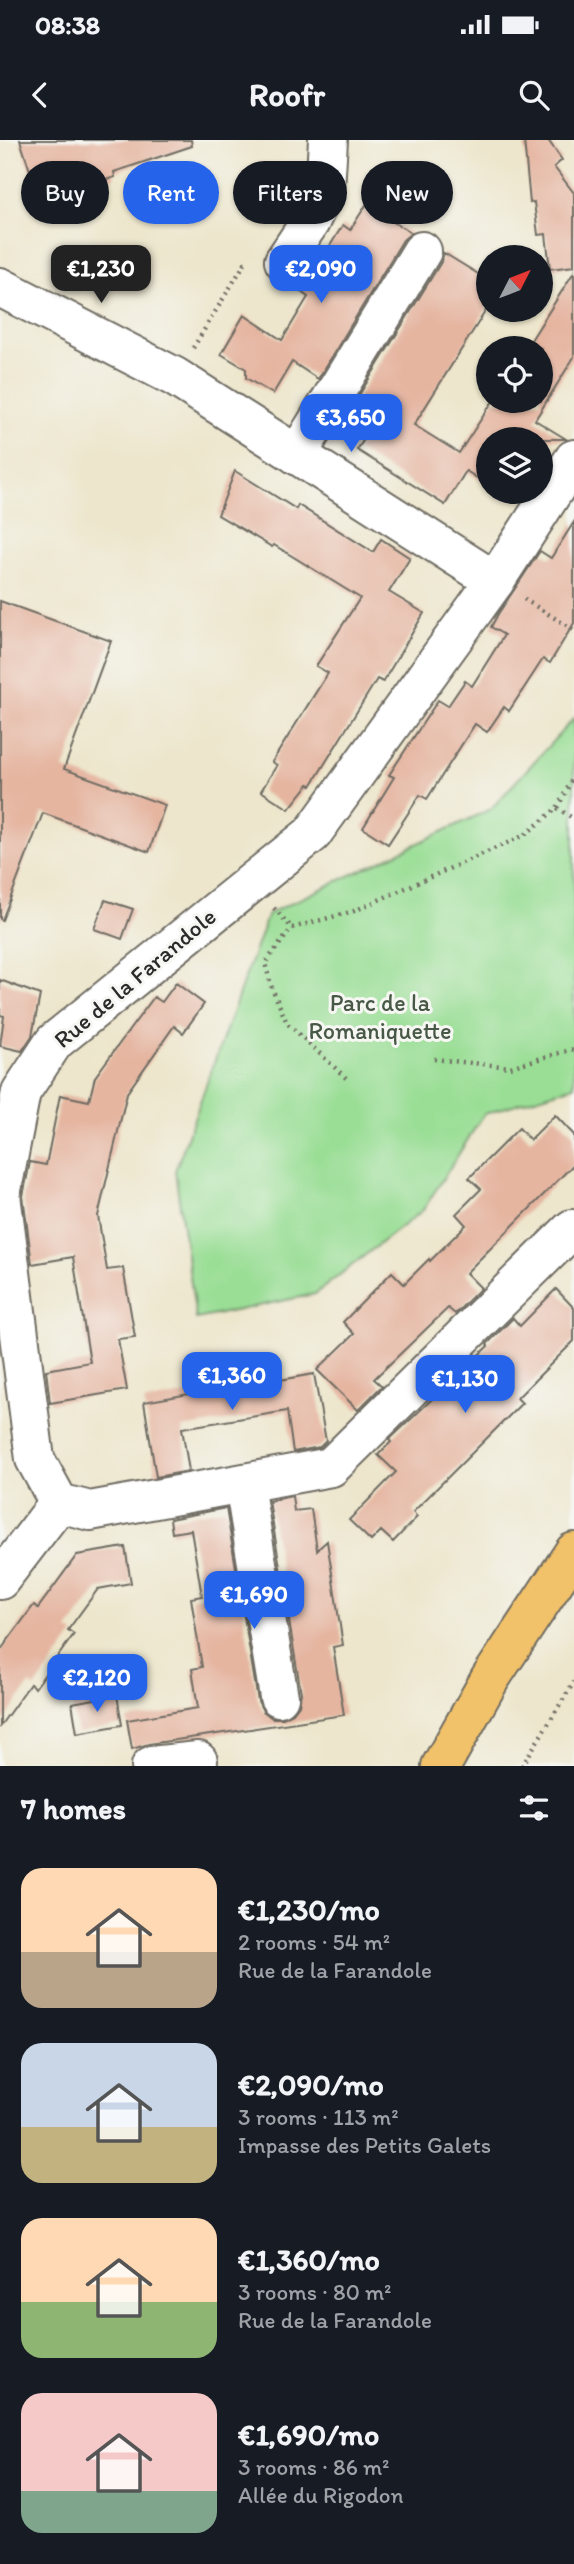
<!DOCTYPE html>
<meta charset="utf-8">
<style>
body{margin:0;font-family:Itim,sans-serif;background:#20242c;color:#f1f3f6;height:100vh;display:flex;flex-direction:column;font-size:26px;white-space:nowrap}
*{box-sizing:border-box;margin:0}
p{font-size:23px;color:#9ea1a6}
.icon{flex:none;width:38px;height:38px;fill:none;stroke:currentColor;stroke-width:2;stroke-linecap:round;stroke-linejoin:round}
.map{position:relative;height:1626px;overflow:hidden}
.drawer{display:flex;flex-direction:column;background:#171b24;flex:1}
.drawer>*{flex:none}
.guide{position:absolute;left:21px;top:21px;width:532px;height:63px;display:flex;gap:14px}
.needle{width:46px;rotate:48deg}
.buttons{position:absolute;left:476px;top:105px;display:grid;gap:14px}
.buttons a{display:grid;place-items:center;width:77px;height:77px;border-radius:50%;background:#171b24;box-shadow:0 2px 5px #0004;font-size:35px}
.price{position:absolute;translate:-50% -60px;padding:0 16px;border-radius:14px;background:#2563eb;color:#fff;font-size:23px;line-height:46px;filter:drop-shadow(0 2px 4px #0008)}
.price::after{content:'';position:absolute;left:50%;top:42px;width:21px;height:16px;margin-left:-10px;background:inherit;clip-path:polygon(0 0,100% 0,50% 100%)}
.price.selected{background:#222;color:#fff}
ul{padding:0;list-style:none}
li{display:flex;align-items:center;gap:21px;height:175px;padding:0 21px}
li span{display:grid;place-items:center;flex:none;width:196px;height:140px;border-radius:21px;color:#555}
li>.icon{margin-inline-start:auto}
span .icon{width:84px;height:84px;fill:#fffc;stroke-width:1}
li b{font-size:30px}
h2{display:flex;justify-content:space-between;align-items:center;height:84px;padding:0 21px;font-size:30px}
.chip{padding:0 24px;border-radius:32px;background:#171b24;box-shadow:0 2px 5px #0004;font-size:24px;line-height:63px}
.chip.selected{background:#2563eb;color:#fff}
.status{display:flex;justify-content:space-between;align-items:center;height:49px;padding:0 35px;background:#171b24;direction:ltr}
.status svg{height:19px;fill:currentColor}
header{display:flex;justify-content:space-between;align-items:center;height:91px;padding:0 21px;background:#171b24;font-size:32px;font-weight:700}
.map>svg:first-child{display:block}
.green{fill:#9ade95;stroke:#628460;stroke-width:2}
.building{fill:#e5b5a0}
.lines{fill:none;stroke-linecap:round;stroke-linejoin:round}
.minor-casing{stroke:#6f6c63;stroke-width:42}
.major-casing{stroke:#6f6c63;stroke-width:42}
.path{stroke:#6f6c63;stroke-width:4.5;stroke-dasharray:2 5;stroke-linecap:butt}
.minor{stroke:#fff;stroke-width:38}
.major{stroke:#f2c26a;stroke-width:38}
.labels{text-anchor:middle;stroke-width:6;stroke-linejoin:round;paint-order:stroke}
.street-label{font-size:24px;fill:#2b2b2b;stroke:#f6f6f2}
.park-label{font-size:24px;fill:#475846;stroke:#f6f6f2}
</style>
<div class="status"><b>08:38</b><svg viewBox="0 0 49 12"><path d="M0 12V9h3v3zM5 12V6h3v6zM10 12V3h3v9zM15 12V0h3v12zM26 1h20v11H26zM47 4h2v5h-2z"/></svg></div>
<header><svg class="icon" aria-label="back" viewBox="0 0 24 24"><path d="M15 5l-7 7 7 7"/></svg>Roofr<svg class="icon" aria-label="search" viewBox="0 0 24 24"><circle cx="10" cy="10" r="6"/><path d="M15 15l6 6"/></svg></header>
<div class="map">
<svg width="574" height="1626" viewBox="0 0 574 1626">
<rect width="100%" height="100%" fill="#f6f6f2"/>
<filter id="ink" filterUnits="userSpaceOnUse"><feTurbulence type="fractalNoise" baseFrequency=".0143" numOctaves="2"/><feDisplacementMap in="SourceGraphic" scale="14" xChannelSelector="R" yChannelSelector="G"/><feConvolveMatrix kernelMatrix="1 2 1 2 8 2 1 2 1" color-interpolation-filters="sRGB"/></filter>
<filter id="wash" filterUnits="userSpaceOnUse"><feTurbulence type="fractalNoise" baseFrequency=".00686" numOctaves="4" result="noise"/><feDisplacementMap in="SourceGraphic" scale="28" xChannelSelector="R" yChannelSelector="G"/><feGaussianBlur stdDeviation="1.57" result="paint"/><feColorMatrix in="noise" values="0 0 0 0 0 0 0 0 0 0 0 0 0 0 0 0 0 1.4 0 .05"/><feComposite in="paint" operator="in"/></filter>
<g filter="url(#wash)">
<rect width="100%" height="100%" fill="#ede6cc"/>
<!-- green -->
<path class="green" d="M 574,578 L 574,946 L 484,974 L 423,1070 L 315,1154 L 196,1179 L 175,1031 L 268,774 L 491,669 Z"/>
<g id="blocks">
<!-- building -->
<g class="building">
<path d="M 20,0 L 191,0 L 192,6 L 114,32 L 115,37 L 81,48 L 78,42 L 37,52 Z"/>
<path d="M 524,0 L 548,0 L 562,20 L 554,27 L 574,53 L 574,126 L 550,129 L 546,94 L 538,95 L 534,62 L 530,63 Z"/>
<path d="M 366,65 L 411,93 L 403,100 L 318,239 L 292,222 L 273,254 L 246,238 L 246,229 L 221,214 L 244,175 L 282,200 L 308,157 L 301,152 L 343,85 L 350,90 Z"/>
<path d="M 444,113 L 488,140 L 488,167 L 414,285 L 459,313 L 493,261 L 541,261 L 541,208 L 526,208 L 574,132 L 574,217 L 535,280 L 566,299 L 488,299 L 488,345 L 466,331 L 445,365 L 357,310 L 380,275 L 356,260 L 441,122 Z"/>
<path d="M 235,331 L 296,369 L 298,365 L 373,412 L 381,399 L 410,418 L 389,452 L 424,473 L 383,542 L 377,539 L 311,646 L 309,644 L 289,669 L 261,651 L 277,625 L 272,622 L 328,533 L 316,526 L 360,458 L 274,405 L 272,407 L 218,375 Z"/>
<path d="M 574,382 L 574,483 L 550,523 L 543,519 L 509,571 L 504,567 L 487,592 L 475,584 L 427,659 L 420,655 L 388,704 L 363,688 L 394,637 L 389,635 L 438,560 L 448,566 L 465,541 L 472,546 L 504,495 L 491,487 L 498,474 L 540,411 L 551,418 Z"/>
<path d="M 0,461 L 111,501 L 64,629 L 165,665 L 149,712 L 43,673 L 2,780 L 0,779 Z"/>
<path d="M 105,760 L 133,769 L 122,799 L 94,789 Z"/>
<path d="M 0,840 L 40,855 L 32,896 L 22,911 L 0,906 L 4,876 L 0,875 Z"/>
<path d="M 176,843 L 204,864 L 183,893 L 174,886 L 127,953 L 98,1076 L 107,1130 L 123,1128 L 129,1162 L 135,1197 L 118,1199 L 127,1250 L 50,1263 L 46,1230 L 90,1222 L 73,1117 L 32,1124 L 23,1056 L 30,1022 L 46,1025 L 60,955 L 89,961 L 95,937 L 133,885 L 154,857 L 162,862 Z"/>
<path d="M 555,975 L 574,995 L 574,1024 L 466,1133 L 481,1148 L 455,1174 L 448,1168 L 374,1239 L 382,1246 L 358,1270 L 317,1230 L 354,1194 L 343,1182 L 392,1132 L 404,1144 L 429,1119 L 430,1121 L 466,1085 L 456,1074 L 481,1049 L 469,1038 L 519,988 L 530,1000 Z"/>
<path d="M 556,1149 L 574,1168 L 574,1201 L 517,1258 L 522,1263 L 413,1372 L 417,1377 L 393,1402 L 381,1391 L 371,1401 L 349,1380 L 396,1332 L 378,1315 L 391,1302 L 389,1300 L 488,1206 L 487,1204 L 513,1178 L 520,1186 Z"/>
<path d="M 261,1226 L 263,1243 L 314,1234 L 326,1301 L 320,1307 L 293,1312 L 287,1271 L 182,1288 L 189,1331 L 156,1337 L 144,1262 L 195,1253 L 192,1237 Z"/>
<path d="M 292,1356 L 294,1371 L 311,1369 L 317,1410 L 327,1401 L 343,1505 L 333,1507 L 344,1575 L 149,1604 L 132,1609 L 127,1580 L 198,1568 L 192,1529 L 202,1527 L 191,1458 L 202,1456 L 191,1390 L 172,1393 L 170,1379 L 226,1368 L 258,1561 L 263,1571 L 272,1578 L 283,1578 L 293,1573 L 299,1565 L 301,1553 L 269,1361 Z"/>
<path d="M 125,1407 L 131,1443 L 98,1449 L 68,1490 L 74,1494 L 35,1548 L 30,1544 L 0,1586 L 0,1511 L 34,1465 L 38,1468 L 77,1415 Z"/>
<path d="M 117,1555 L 122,1585 L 77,1593 L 72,1563 Z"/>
</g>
</g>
</g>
<g filter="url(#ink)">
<use href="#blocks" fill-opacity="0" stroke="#6f6c63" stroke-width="2"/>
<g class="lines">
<!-- minor casing -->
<g class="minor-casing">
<g id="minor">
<path d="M 284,121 L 310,82 L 325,50 L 328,0"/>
<path d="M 0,147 L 175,237 L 495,441"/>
<path d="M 297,315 L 422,111"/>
<path d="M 574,319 L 495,441 L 312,694 L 54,902 L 21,952 L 1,1055 L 35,1319 L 59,1363 L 90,1371 L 331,1327 L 572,1089 L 574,1091"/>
<path d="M 244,1344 L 279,1557"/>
<path d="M 0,1440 L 59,1363"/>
<path d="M 151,1626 L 198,1621"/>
</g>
</g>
<!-- major casing -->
<g class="major-casing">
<path id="major" d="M 441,1626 L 490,1539 L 574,1412"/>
</g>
<!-- path -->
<g class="path">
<path d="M 193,208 L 245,123 L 248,123"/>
<path d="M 524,459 L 574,490"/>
<path d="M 557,668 L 574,679"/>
<path d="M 274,768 L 292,788"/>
<path d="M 434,919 L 510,927 L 574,909"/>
<path d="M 346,938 L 287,883 L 272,848 L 265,823 L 292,788 L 354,771 L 525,695 L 557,668 L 574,636"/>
<path d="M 522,1626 L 574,1542"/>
</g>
<!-- minor -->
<use href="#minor" class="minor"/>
<!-- major -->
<use href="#major" class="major"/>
</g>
</g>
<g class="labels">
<!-- street labels -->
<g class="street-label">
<text transform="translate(135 838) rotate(-40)" y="8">Rue de la Farandole</text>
</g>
<!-- park labels -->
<g class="park-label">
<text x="380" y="871">Parc de la<tspan x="380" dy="28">Romaniquette</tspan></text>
</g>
</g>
</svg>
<div class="buttons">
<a><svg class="needle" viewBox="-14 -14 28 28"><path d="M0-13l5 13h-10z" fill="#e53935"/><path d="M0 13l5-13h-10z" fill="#9ea1a6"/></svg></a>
<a><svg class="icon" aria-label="locate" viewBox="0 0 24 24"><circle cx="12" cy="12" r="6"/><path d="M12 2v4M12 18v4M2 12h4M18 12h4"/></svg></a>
<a><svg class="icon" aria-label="layers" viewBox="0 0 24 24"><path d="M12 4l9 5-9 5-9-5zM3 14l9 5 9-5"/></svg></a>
</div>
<b class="price selected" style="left:101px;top:165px">€1,230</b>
<b class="price" style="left:321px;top:165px">€2,090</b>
<b class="price" style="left:351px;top:314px">€3,650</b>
<b class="price" style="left:232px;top:1272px">€1,360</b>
<b class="price" style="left:465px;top:1275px">€1,130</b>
<b class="price" style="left:254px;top:1491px">€1,690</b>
<b class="price" style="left:97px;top:1574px">€2,120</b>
<div class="guide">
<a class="chip">Buy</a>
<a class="chip selected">Rent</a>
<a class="chip">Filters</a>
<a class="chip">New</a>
</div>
</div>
<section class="drawer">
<h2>7 homes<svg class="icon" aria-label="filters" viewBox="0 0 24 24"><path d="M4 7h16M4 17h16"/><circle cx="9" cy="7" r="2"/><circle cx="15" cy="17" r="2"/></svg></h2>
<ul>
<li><span style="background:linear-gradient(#ffd9b3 60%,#b9a48a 0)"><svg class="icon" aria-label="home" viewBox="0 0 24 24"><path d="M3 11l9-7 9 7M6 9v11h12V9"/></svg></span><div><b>€1,230/mo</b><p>2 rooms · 54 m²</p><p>Rue de la Farandole</p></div></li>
<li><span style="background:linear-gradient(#c9d6e8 60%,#c2b280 0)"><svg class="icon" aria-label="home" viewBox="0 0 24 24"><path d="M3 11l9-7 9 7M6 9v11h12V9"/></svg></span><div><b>€2,090/mo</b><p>3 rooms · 113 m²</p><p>Impasse des Petits Galets</p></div></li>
<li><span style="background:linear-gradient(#ffd9b3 60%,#8fb573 0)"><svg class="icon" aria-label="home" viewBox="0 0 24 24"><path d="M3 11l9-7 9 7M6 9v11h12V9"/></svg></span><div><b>€1,360/mo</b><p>3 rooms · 80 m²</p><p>Rue de la Farandole</p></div></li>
<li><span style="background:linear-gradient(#f6c9c9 70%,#7fa58c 0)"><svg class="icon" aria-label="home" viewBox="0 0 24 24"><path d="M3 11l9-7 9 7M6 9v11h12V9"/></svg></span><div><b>€1,690/mo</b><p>3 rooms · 86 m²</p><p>Allée du Rigodon</p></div></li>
</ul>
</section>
